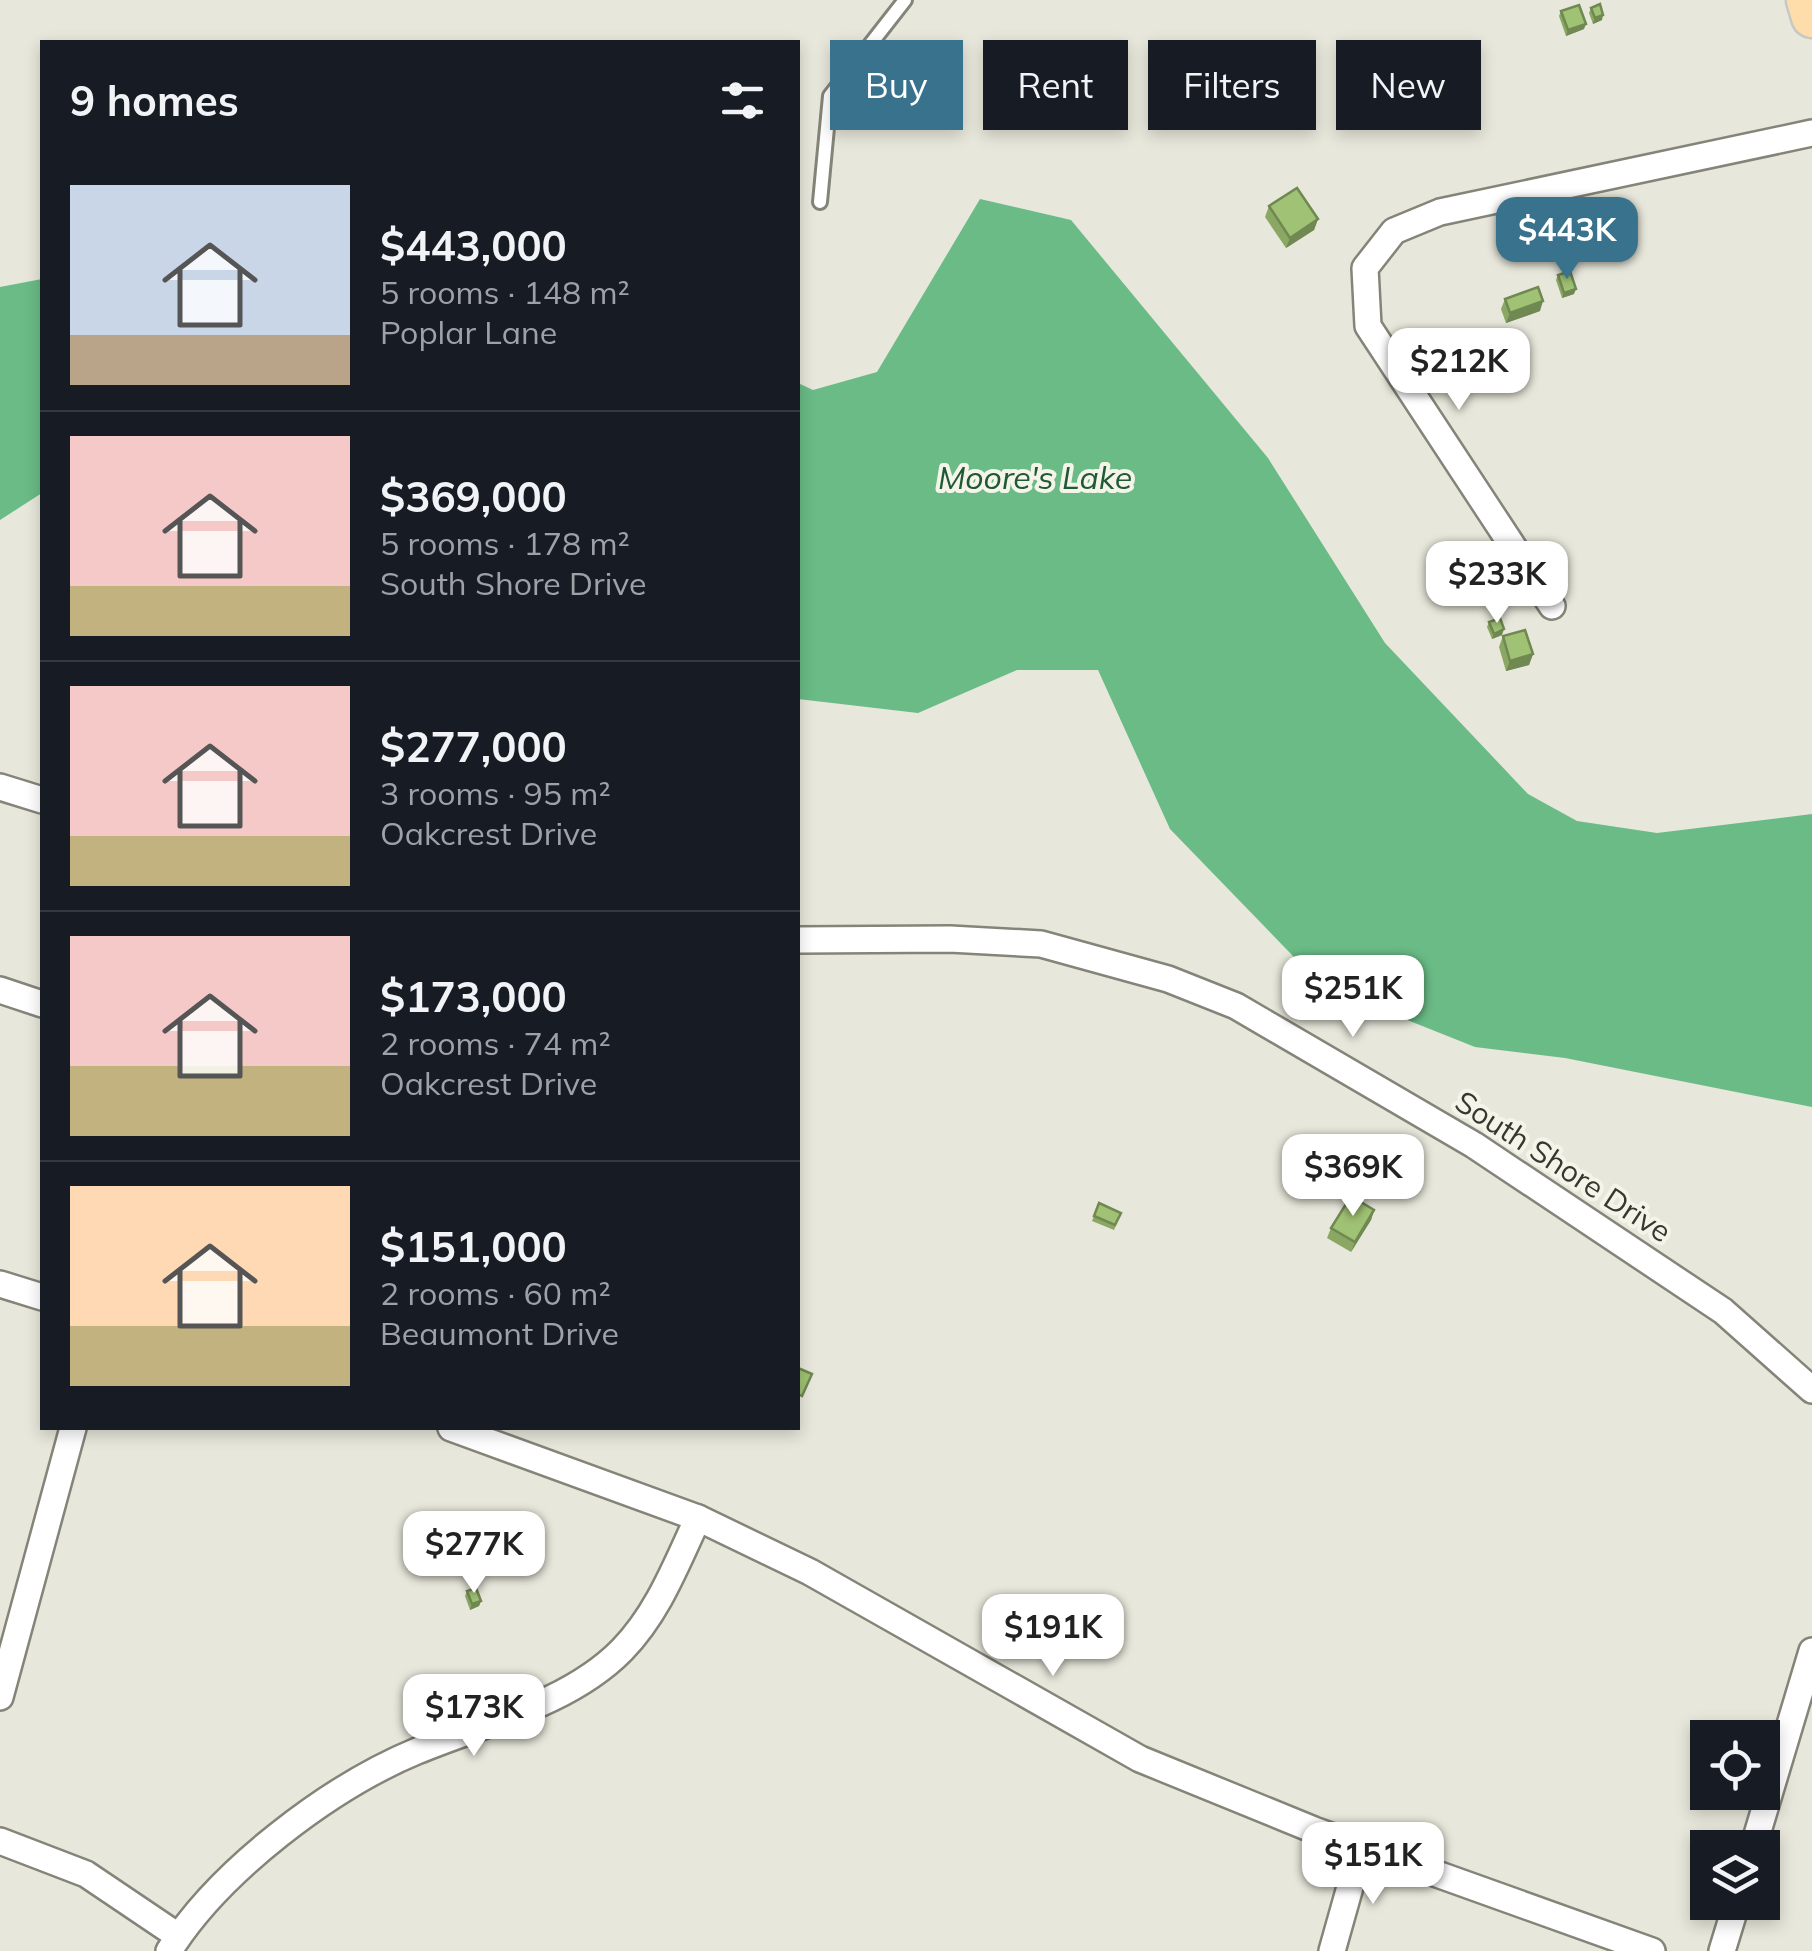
<!DOCTYPE html>
<meta charset="utf-8">
<style>
body{margin:0;font-family:Mulish,sans-serif;background:#242831;color:#f1f3f6;height:100vh;display:flex;flex-direction:column;font-size:38px;white-space:nowrap}
*{box-sizing:border-box;margin:0}
p{font-size:32px;color:#9ea1a6}
.icon{flex:none;width:55px;height:55px;fill:none;stroke:currentColor;stroke-width:2;stroke-linecap:round;stroke-linejoin:round}
.map{position:relative;flex:1;overflow:hidden}
.drawer{position:absolute;left:40px;top:40px;width:760px;height:1390px;display:flex;flex-direction:column;background:#171b24;border-radius:0px;box-shadow:0 5px 15px #0003}
.drawer>*{flex:none}
.guide{position:absolute;left:830px;top:40px;width:830px;height:90px;display:flex;gap:20px}
.tools{position:absolute;left:1690px;top:1720px;display:grid;gap:20px}
.tools a{display:grid;place-items:center;width:90px;height:90px;border-radius:0px;background:#171b24;box-shadow:0 5px 15px #0003;font-size:50px}
.price{position:absolute;translate:-50% -85px;padding:0 22px;border-radius:20px;background:#fff;color:#222;font-size:32px;line-height:65px;filter:drop-shadow(0 2px 5px #0008)}
.price::after{content:'';position:absolute;left:50%;top:60px;width:30px;height:22px;margin-left:-15px;background:inherit;clip-path:polygon(0 0,100% 0,50% 100%)}
.price.current{background:#39728c;color:#fff}
ul{padding:0;list-style:none}
li{display:flex;align-items:center;gap:30px;height:250px;padding:0 30px}
li+li{border-top:2px solid #363941}
li span{display:grid;place-items:center;flex:none;width:280px;height:200px;border-radius:0px;color:#555}
li>.icon{margin-inline-start:auto}
span .icon{width:120px;height:120px;fill:#fffc;stroke-width:1}
li b{font-size:42px}
h2{display:flex;justify-content:space-between;align-items:center;height:120px;padding:0 30px;font-size:42px}
.pill{padding:0 35px;border-radius:0px;background:#171b24;box-shadow:0 5px 15px #0003;font-size:35px;line-height:90px}
.pill.current{background:#39728c;color:#fff}
.map>svg:first-child{display:block}
.water{fill:#6abb86}
.lines{fill:none;stroke-linecap:round;stroke-linejoin:round}
.lane-casing{stroke:#858479;stroke-width:18}
.street-casing{stroke:#858479;stroke-width:30}
.primary-casing{stroke:#c7c7c6;stroke-width:45}
.lane{stroke:#fff;stroke-width:12}
.street{stroke:#fff;stroke-width:25}
.primary{stroke:#feddaa;stroke-width:40}
.wall{fill:#8aa764}
.shaded-wall{fill:#708851}
.building{fill:#a0c274;stroke:#708851;stroke-width:2.5}
.labels{text-anchor:middle;stroke-width:8;stroke-linejoin:round;paint-order:stroke}
.street-label{font-size:30px;fill:#373732;stroke:#f5f4e8}
.water-label{font-size:32px;font-style:italic;fill:#1f5936;stroke:#f5f4e8}
</style>
<div class="map">
<svg width="1812" height="1951" viewBox="0 0 1812 1951">
<rect width="100%" height="100%" fill="#e8e7db"/>
<!-- water -->
<g class="water">
<path d="M 980,199 L 1071,220 L 1268,458 L 1385,643 L 1528,794 L 1577,821 L 1657,833 L 1812,814 L 1812,1107 L 1565,1058 L 1475,1047 L 1322,986 L 1170,829 L 1098,670 L 1017,670 L 918,713 L 798,699 L 798,383 L 813,390 L 877,372 Z"/>
<path d="M 42,279 L 42,493 L 0,520 L 0,287 Z"/>
</g>
<g class="lines">
<!-- lane casing -->
<g class="lane-casing">
<path id="lane" d="M 820,202 L 830,96 L 905,0"/>
</g>
<!-- street casing -->
<g class="street-casing">
<g id="street">
<path d="M 1552,606 L 1368,326 L 1365,268 L 1394,231 L 1440,212 L 1812,133"/>
<path d="M 0,787 L 42,800"/>
<path d="M 798,940 L 950,939 L 1041,944 L 1168,979 L 1236,1006 L 1474,1145 L 1723,1311 L 1812,1390"/>
<path d="M 0,990 L 42,1004"/>
<path d="M 0,1284 L 42,1297"/>
<path d="M 451,1428 L 698,1518 L 810,1572 L 1140,1759 L 1314,1830 L 1652,1951"/>
<path d="M 0,1697 L 73,1428"/>
<path d="M 0,1841 L 86,1874 L 178,1936"/>
<path d="M 1753,1848 L 1812,1651"/>
<path d="M 169,1951 C 219,1871 330,1787 417,1751 C 484,1723 569,1704 622,1650 C 658,1613 676,1565 698,1518"/>
<path d="M 1332,1951 L 1361,1848"/>
<path d="M 1722,1951 L 1737,1902"/>
</g>
</g>
<!-- primary casing -->
<g class="primary-casing">
<path id="primary" d="M 1807,0 L 1812,17"/>
</g>
<!-- lane -->
<use href="#lane" class="lane"/>
<!-- street -->
<use href="#street" class="street"/>
<!-- primary -->
<use href="#primary" class="primary"/>
</g>
<!-- wall -->
<g class="wall">
<path d="M 1591,8 L 1602,20 L 1593,24 L 1589,13 Z"/>
<path d="M 1561,11 L 1584,29 L 1566,36 L 1559,16 Z"/>
<path d="M 1431,95 L 1454,118 L 1436,123 L 1429,100 Z"/>
<path d="M 1294,102 L 1312,117 L 1310,122 L 1297,126 L 1292,107 Z"/>
<path d="M 1269,206 L 1318,219 L 1314,230 L 1286,248 L 1265,217 Z"/>
<path d="M 1558,275 L 1574,294 L 1562,298 L 1556,280 Z"/>
<path d="M 1505,299 L 1540,311 L 1506,323 L 1501,309 Z"/>
<path d="M 1489,622 L 1502,635 L 1492,639 L 1487,627 Z"/>
<path d="M 1503,636 L 1533,654 L 1529,665 L 1506,671 L 1499,647 Z"/>
<path d="M 1374,1210 L 1371,1220 L 1351,1252 L 1327,1238 L 1331,1228 Z"/>
<path d="M 1121,1213 L 1114,1230 L 1092,1221 L 1094,1216 Z"/>
<path d="M 467,1591 L 481,1601 L 479,1606 L 470,1610 L 465,1596 Z"/>
</g>
<!-- shaded-wall -->
<g class="shaded-wall">
<path d="M 1603,15 L 1602,20 L 1593,24 L 1595,18 Z"/>
<path d="M 1586,24 L 1584,29 L 1566,36 L 1568,30 Z"/>
<path d="M 1456,113 L 1454,118 L 1436,123 L 1438,118 Z"/>
<path d="M 1312,117 L 1310,122 L 1297,126 L 1299,120 Z"/>
<path d="M 1318,219 L 1314,230 L 1286,248 L 1290,238 Z"/>
<path d="M 1576,289 L 1574,294 L 1562,298 L 1564,293 Z"/>
<path d="M 1543,301 L 1540,311 L 1506,323 L 1510,313 Z"/>
<path d="M 1504,629 L 1502,635 L 1492,639 L 1494,634 Z"/>
<path d="M 1533,654 L 1529,665 L 1506,671 L 1510,661 Z"/>
<path d="M 1374,1210 L 1371,1220 L 1351,1252 L 1355,1242 Z"/>
<path d="M 481,1601 L 479,1606 L 470,1610 L 472,1604 Z"/>
</g>
<!-- building -->
<g class="building">
<path d="M 1600,4 L 1603,15 L 1595,18 L 1591,8 Z"/>
<path d="M 1579,5 L 1586,24 L 1568,30 L 1561,11 Z"/>
<path d="M 1449,90 L 1456,113 L 1438,118 L 1431,95 Z"/>
<path d="M 1306,98 L 1312,117 L 1299,120 L 1294,102 Z"/>
<path d="M 1297,188 L 1318,219 L 1290,238 L 1269,206 Z"/>
<path d="M 1570,271 L 1576,289 L 1564,293 L 1558,275 Z"/>
<path d="M 1538,287 L 1543,301 L 1510,313 L 1505,299 Z"/>
<path d="M 1500,618 L 1504,629 L 1494,634 L 1489,622 Z"/>
<path d="M 1525,630 L 1533,654 L 1510,661 L 1503,636 Z"/>
<path d="M 1351,1196 L 1374,1210 L 1355,1242 L 1331,1228 Z"/>
<path d="M 1099,1203 L 1121,1213 L 1115,1225 L 1094,1216 Z"/>
<path d="M 798,1368 L 812,1374 L 802,1396 L 798,1394 Z"/>
<path d="M 476,1588 L 481,1601 L 472,1604 L 467,1591 Z"/>
</g>
<g class="labels">
<!-- street labels -->
<g class="street-label">
<text transform="translate(1563 1167) rotate(33)" y="10">South Shore Drive</text>
</g>
<!-- water labels -->
<g class="water-label">
<text x="1035" y="489">Moore's Lake</text>
</g>
</g>
</svg>
<div class="tools">
<a><svg class="icon" aria-label="locate" viewBox="0 0 24 24"><circle cx="12" cy="12" r="6"/><path d="M12 2v4M12 18v4M2 12h4M18 12h4"/></svg></a>
<a><svg class="icon" aria-label="layers" viewBox="0 0 24 24"><path d="M12 4l9 5-9 5-9-5zM3 14l9 5 9-5"/></svg></a>
</div>
<b class="price current" style="left:1567px;top:282px">$443K</b>
<b class="price" style="left:1459px;top:413px">$212K</b>
<b class="price" style="left:1497px;top:626px">$233K</b>
<b class="price" style="left:1353px;top:1040px">$251K</b>
<b class="price" style="left:1353px;top:1219px">$369K</b>
<b class="price" style="left:474px;top:1596px">$277K</b>
<b class="price" style="left:1053px;top:1679px">$191K</b>
<b class="price" style="left:474px;top:1759px">$173K</b>
<b class="price" style="left:1373px;top:1907px">$151K</b>
<div class="guide">
<a class="pill current">Buy</a>
<a class="pill">Rent</a>
<a class="pill">Filters</a>
<a class="pill">New</a>
</div>
<section class="drawer">
<h2>9 homes<svg class="icon" aria-label="filters" viewBox="0 0 24 24"><path d="M4 7h16M4 17h16"/><circle cx="9" cy="7" r="2"/><circle cx="15" cy="17" r="2"/></svg></h2>
<ul>
<li><span style="background:linear-gradient(#c9d6e8 75%,#b9a48a 0)"><svg class="icon" aria-label="home" viewBox="0 0 24 24"><path d="M3 11l9-7 9 7M6 9v11h12V9"/></svg></span><div><b>$443,000</b><p>5 rooms · 148 m²</p><p>Poplar Lane</p></div></li>
<li><span style="background:linear-gradient(#f6c9c9 75%,#c2b280 0)"><svg class="icon" aria-label="home" viewBox="0 0 24 24"><path d="M3 11l9-7 9 7M6 9v11h12V9"/></svg></span><div><b>$369,000</b><p>5 rooms · 178 m²</p><p>South Shore Drive</p></div></li>
<li><span style="background:linear-gradient(#f6c9c9 75%,#c2b280 0)"><svg class="icon" aria-label="home" viewBox="0 0 24 24"><path d="M3 11l9-7 9 7M6 9v11h12V9"/></svg></span><div><b>$277,000</b><p>3 rooms · 95 m²</p><p>Oakcrest Drive</p></div></li>
<li><span style="background:linear-gradient(#f6c9c9 65%,#c2b280 0)"><svg class="icon" aria-label="home" viewBox="0 0 24 24"><path d="M3 11l9-7 9 7M6 9v11h12V9"/></svg></span><div><b>$173,000</b><p>2 rooms · 74 m²</p><p>Oakcrest Drive</p></div></li>
<li><span style="background:linear-gradient(#ffd9b3 70%,#c2b280 0)"><svg class="icon" aria-label="home" viewBox="0 0 24 24"><path d="M3 11l9-7 9 7M6 9v11h12V9"/></svg></span><div><b>$151,000</b><p>2 rooms · 60 m²</p><p>Beaumont Drive</p></div></li>
</ul>
</section>
</div>
